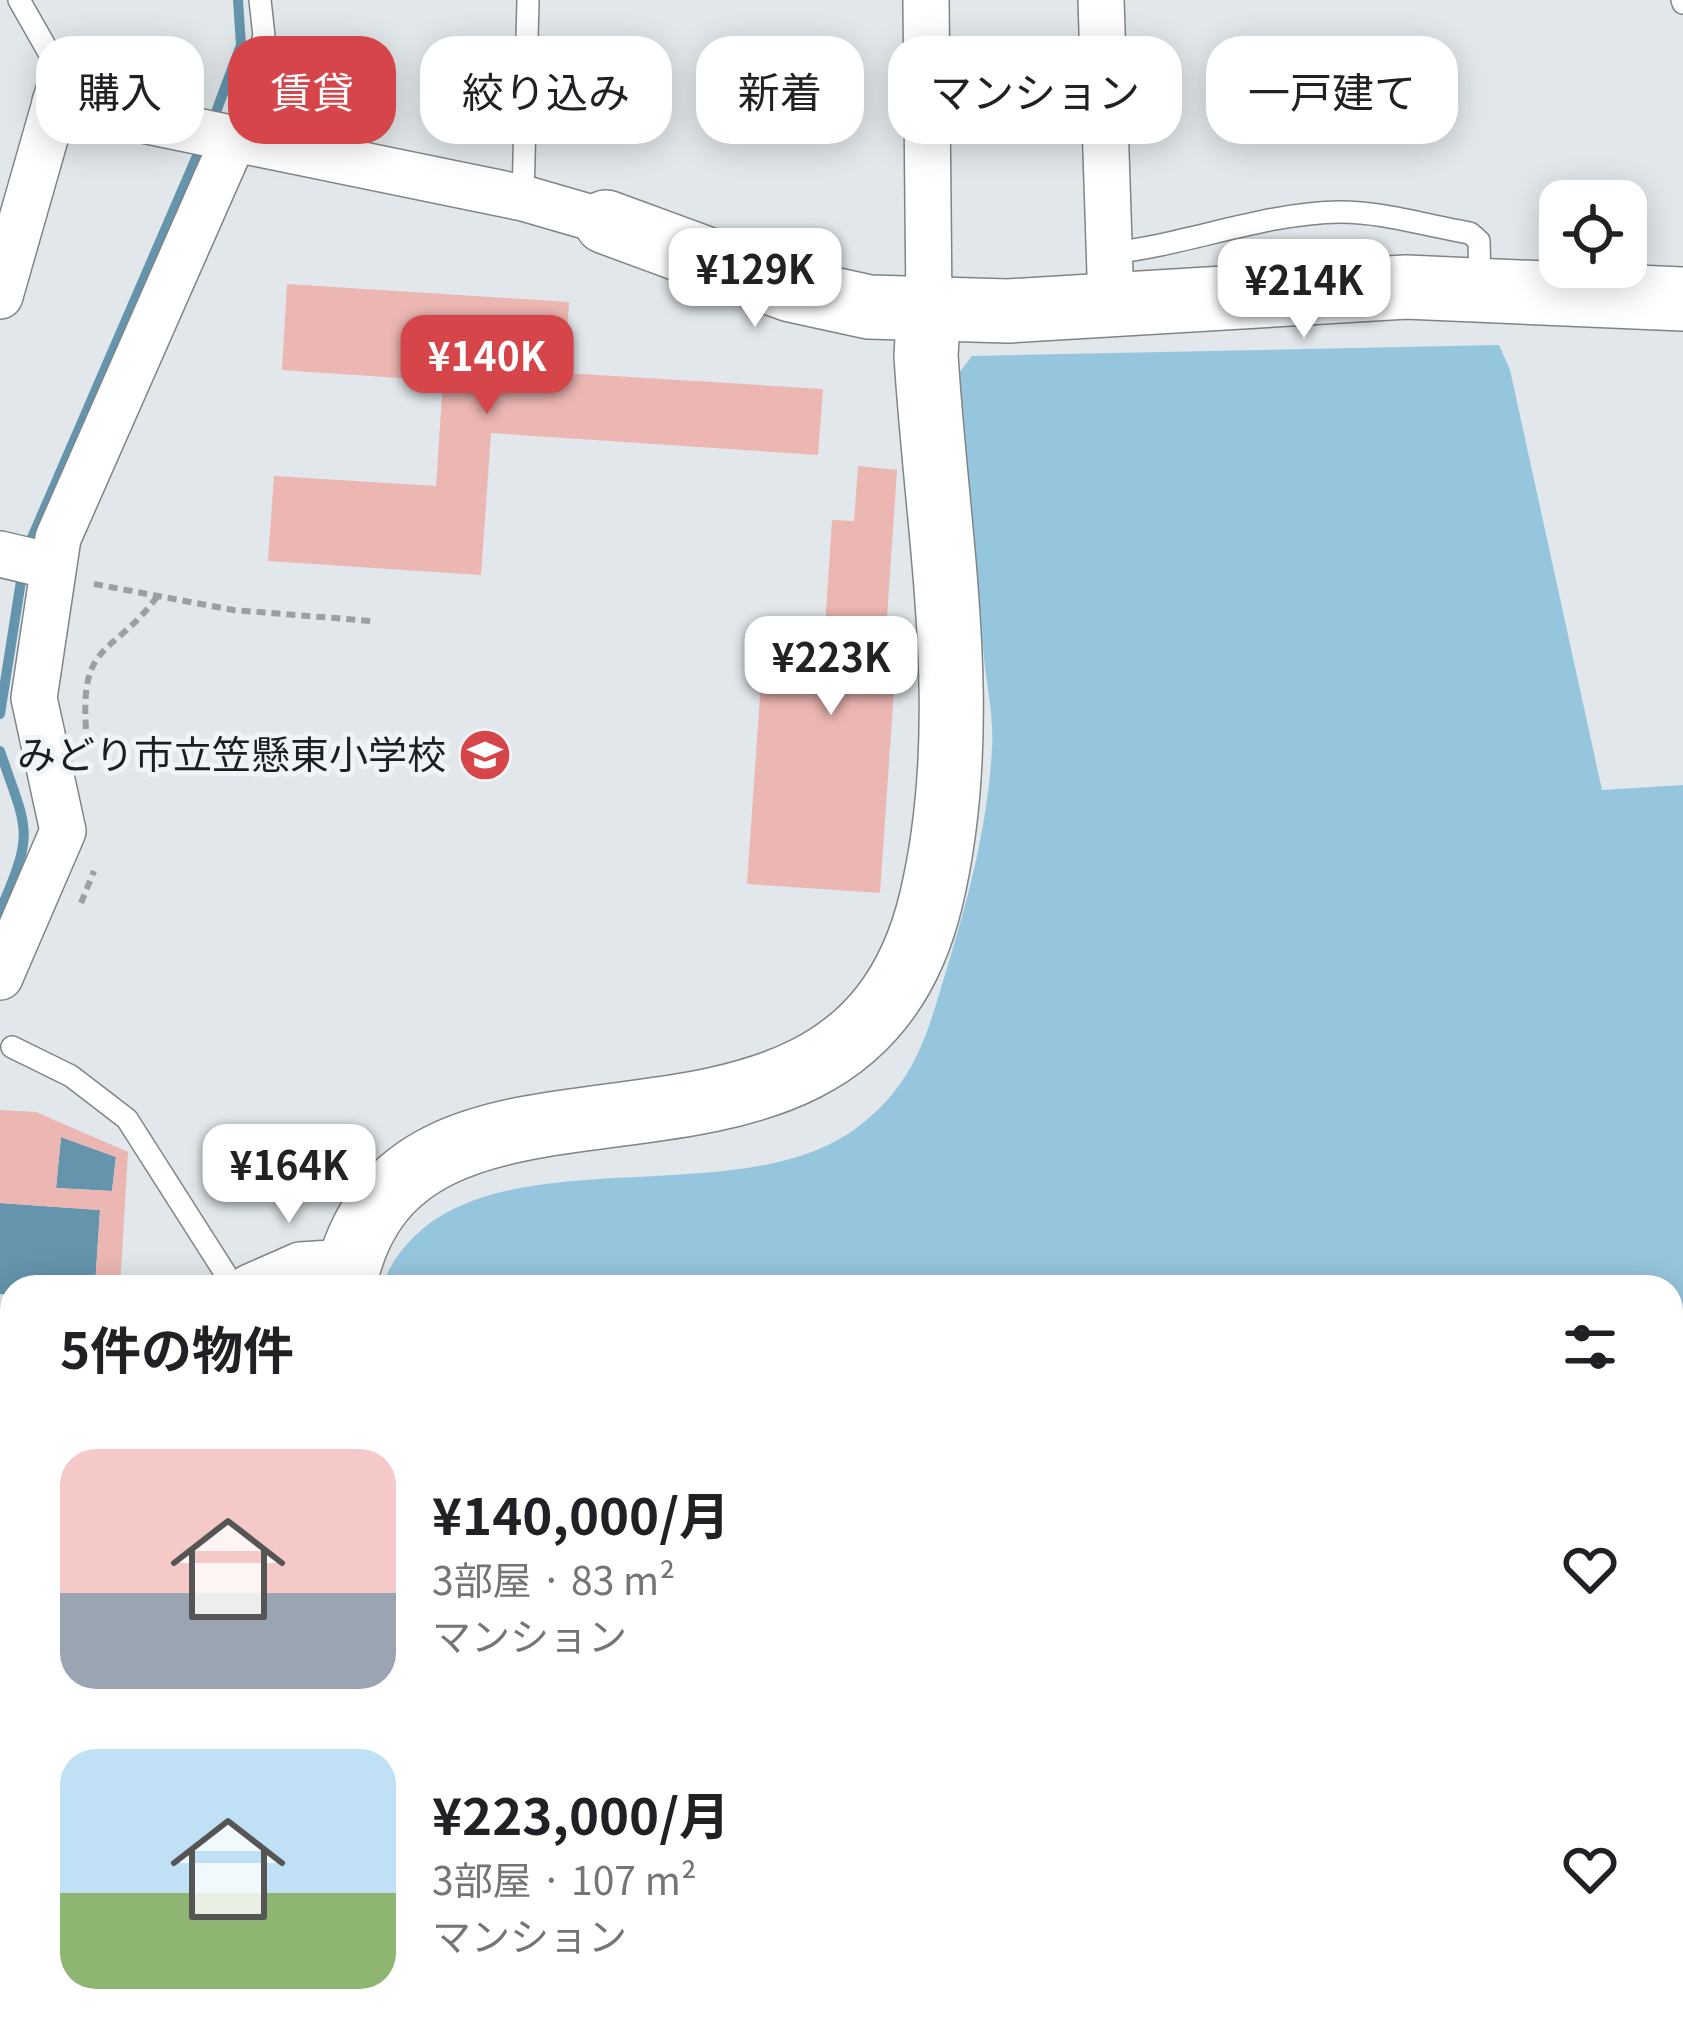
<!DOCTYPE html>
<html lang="ja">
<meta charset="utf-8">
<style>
body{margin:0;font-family:Georgia,"Noto Sans JP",serif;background:#f6f6f6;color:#202124;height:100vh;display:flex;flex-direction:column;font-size:45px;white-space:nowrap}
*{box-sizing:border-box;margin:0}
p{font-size:39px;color:#757577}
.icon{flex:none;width:66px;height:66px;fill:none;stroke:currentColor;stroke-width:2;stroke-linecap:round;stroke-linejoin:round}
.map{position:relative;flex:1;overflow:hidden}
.details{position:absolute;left:0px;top:1275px;width:1683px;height:768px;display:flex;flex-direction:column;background:#fff;border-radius:36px 36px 0 0;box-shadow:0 6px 30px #0003}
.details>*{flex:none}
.top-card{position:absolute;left:36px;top:36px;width:1611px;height:108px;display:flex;gap:24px}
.tools{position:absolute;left:1539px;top:180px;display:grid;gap:24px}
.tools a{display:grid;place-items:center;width:108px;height:108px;border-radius:24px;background:#fff;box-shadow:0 6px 30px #0003;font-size:60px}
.price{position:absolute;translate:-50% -102px;padding:0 27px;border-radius:24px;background:#fff;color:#222;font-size:39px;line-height:78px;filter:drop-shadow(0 3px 6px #0008)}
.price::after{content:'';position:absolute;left:50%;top:72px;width:36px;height:27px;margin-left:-18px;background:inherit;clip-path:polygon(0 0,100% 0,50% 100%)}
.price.active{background:#d54549;color:#fff}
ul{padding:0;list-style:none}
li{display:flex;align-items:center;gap:36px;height:300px;padding:0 60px}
li span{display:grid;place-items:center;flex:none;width:336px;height:240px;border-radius:36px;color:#555}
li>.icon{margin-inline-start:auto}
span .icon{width:144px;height:144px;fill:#fffc;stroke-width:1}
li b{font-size:51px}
h2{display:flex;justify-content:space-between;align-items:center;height:144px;padding:0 60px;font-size:51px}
.pill{padding:0 42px;border-radius:36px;background:#fff;box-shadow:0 6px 30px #0003;font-size:42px;line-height:108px}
.pill.active{background:#d54549;color:#fff}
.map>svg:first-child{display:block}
.green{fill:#96c6de}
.water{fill:#6495ad}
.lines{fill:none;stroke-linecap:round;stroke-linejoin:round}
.stream{stroke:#6495ad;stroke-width:10}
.building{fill:#ecb6b2;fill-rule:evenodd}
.lane-casing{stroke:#7f8587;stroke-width:24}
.street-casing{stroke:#7f8587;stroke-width:48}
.secondary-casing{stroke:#7f8587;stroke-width:66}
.path{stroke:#9a9fa1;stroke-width:6;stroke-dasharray:9 6;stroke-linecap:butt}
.lane{stroke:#fff;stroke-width:21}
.street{stroke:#fff;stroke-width:45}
.secondary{stroke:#fff;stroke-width:63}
.labels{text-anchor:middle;stroke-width:10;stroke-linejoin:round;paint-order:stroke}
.poi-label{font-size:39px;fill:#1c1e1f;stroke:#eff4f8;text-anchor:end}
</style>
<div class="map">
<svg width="1683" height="2043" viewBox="0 0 1683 2043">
<rect width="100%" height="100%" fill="#e1e7ea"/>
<!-- green -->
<path class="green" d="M 1499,345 L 1510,370 L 1602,790 L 1683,785 L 1683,2043 L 358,2043 L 347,2031 L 1671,2031 L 1671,1287 L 381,1287 C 451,1114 731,1226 859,1126 C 915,1083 927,1035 946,971 C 968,900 988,824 992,749 C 994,719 987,687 984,658 C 976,570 963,483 951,396 L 955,378 L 972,356 Z"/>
<!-- water -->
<g class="water">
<path d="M 61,1137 L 116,1157 L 112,1191 L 56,1188 Z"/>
<path d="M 0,1203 L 100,1210 L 95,1287 L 12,1287 L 12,1295 L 0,1294 Z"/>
</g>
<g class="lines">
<!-- stream -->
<g class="stream">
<path d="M 213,120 L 241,45 L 238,0"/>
<path d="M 31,540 L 200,149"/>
<path d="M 0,714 L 21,581"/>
<path d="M 0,751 C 27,831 36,829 0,911"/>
</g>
</g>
<!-- building -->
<g class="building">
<path d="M 287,284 L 569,302 L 565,373 L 823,389 L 818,455 L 491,433 L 481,575 L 268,561 L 274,476 L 436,486 L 443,381 L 282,370 Z"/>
<path d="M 858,466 L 897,470 L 886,632 L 898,632 L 880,893 L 747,884 L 765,624 L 825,627 L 832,520 L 854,521 Z"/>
<path d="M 0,1110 L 36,1112 L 128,1152 L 120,1287 L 95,1287 L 100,1210 L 0,1203 ZM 61,1137 L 116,1157 L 112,1191 L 56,1188 Z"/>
</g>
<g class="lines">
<!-- lane casing -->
<g class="lane-casing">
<g id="lane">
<path d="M 19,0 L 56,65 L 60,86"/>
<path d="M 1682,0 L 1683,3"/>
<path d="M 233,141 L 264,36 L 260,0"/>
<path d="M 523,198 L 528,0"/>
<path d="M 1110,253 C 1187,245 1262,213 1340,212 C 1384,212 1427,226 1470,233 L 1479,241 L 1480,283"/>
<path d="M 12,1047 L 71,1076 L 127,1119 L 234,1287"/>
</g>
</g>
<!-- street casing -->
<g class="street-casing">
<g id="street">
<path d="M 926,0 L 929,308"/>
<path d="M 1101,0 L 1111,304"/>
<path d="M 55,102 L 523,198 L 606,222"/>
<path d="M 0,296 L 60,86"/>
<path d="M 0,554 L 51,566"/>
<path d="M 0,977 L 63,831 L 34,698 L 58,538 L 233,141"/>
<path d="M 250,1287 L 300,1265 L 348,1262"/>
<path d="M 0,1362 L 12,1362"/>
<path d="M 0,1445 L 12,1446"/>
</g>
</g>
<!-- secondary casing -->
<g class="secondary-casing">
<g id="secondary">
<path d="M 606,222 L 791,290 L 869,307 L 1008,311 L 1406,287 L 1683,299"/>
<path d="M 344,1287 C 400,994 848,1246 931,900 C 974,720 937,536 926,355 L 929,308"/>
<path d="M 0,1411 L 12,1412"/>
<path d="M 134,2043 L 142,2031"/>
</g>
</g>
<!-- path -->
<g class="path">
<path d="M 94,584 L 233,610 L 371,621"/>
<path d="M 86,729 C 80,640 112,657 157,597"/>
<path d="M 81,903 L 94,871"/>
<path d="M 0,1493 L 12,1493"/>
</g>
<!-- lane -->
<use href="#lane" class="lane"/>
<!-- street -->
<use href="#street" class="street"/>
<!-- secondary -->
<use href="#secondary" class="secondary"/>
</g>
<!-- icons -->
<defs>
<g id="school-disc" transform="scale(2.7)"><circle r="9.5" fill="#d54549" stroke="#eff4f8"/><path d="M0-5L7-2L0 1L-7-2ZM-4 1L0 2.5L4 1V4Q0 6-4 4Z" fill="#fff"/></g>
</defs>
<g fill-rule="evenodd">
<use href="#school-disc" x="485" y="755"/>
</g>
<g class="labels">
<!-- poi labels -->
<g class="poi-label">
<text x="446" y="769">みどり市立笠懸東小学校</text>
</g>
</g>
</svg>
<div class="tools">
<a><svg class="icon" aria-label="locate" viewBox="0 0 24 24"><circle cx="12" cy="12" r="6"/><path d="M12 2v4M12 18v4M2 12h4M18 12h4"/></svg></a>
</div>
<b class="price" style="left:755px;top:330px">¥129K</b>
<b class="price" style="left:1304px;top:341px">¥214K</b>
<b class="price active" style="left:487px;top:417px">¥140K</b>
<b class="price" style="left:831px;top:718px">¥223K</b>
<b class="price" style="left:289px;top:1226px">¥164K</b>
<div class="top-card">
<a class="pill">購入</a>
<a class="pill active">賃貸</a>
<a class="pill">絞り込み</a>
<a class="pill">新着</a>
<a class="pill">マンション</a>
<a class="pill">一戸建て</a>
</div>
<section class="details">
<h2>5件の物件<svg class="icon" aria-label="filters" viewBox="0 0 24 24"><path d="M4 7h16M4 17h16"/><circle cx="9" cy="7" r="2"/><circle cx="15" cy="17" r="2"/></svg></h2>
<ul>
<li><span style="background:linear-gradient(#f6c9c9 60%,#9aa5b1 0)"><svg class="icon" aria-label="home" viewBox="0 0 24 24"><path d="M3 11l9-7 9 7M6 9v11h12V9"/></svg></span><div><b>¥140,000/月</b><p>3部屋 · 83 m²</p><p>マンション</p></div><svg class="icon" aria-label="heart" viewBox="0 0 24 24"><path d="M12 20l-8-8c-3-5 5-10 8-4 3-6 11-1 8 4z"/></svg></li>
<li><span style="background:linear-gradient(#bfe0f5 60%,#8fb573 0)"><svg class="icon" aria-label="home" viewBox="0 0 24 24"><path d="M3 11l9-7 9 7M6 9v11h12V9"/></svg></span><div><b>¥223,000/月</b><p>3部屋 · 107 m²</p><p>マンション</p></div><svg class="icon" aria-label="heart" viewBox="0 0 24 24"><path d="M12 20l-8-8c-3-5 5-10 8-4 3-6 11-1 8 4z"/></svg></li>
</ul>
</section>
</div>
